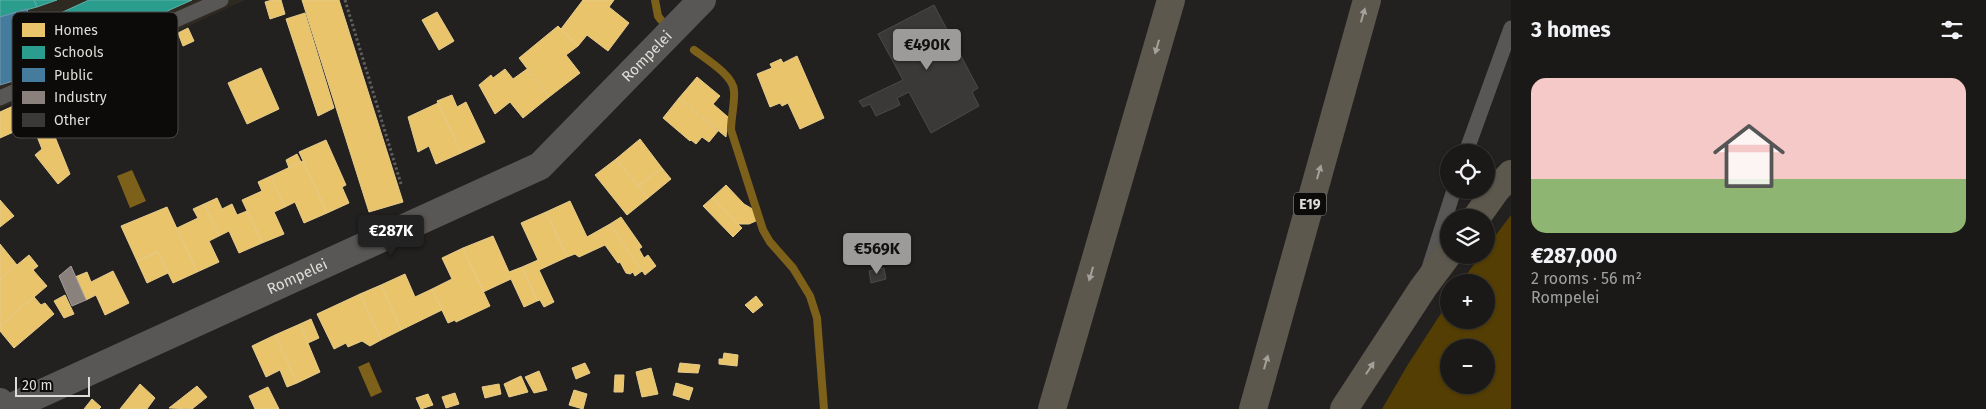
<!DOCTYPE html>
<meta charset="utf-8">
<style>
body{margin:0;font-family:"Fira Sans",sans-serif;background:#232220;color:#f1f3f6;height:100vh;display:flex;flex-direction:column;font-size:19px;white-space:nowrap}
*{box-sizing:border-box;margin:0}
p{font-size:16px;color:#9fa0a1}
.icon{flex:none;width:28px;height:28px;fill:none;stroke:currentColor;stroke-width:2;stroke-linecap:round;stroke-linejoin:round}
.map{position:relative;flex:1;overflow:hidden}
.drawer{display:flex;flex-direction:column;background:#1a1917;width:475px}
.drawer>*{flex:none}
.buttons{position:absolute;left:1440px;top:144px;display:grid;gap:10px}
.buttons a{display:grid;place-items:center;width:55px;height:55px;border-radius:50%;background:#1a1917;box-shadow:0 1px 4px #0004,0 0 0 1px #383836;font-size:25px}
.scale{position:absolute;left:15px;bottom:12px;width:75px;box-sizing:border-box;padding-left:5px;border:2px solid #deddda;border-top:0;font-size:14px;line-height:18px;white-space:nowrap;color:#deddda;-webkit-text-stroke:4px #0c0b0a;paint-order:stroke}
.price{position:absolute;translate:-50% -42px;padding:0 11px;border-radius:5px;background:#9d9b99;color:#111;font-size:16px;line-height:32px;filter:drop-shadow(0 1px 2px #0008)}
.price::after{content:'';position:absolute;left:50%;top:30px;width:15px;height:11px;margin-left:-8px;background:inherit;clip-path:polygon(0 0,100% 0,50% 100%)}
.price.selected{background:#222;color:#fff}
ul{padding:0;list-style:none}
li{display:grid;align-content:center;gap:10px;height:265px;padding:0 20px}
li+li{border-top:1px solid #383836}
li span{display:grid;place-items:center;height:155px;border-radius:15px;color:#555}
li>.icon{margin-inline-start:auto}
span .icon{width:90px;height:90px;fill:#fffc;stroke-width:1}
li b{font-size:21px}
h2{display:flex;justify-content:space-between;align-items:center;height:60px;padding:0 20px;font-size:21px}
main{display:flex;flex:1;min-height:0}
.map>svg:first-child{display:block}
.built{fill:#2e2921}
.green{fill:#543e04;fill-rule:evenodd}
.water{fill:#7d601a}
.homes{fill:#e9c46a;stroke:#e6cc8c}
.schools{fill:#2a9d8f;stroke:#60b0a6}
.public{fill:#457b9d;stroke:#7398af}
.industry{fill:#8a817c;stroke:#a39d98}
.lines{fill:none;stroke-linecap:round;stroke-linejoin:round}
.stream{stroke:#7d601a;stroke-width:8}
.building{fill:#3b3937;stroke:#4b4a48}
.path{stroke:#5f5e5d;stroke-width:3;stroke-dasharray:2.5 2.5;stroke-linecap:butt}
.service{stroke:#595755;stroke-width:15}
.minor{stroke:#595755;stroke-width:28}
.tertiary{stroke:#595755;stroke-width:28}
.motorway{stroke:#5d584d;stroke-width:28}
.oneway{fill:#a4a19b}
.labels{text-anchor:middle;stroke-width:5;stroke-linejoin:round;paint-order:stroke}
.shield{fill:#0c0b0a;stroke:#9f9e9c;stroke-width:1}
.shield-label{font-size:14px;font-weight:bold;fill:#deddda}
.street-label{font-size:15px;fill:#deddda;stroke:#0c0b0a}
.key{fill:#0c0b0a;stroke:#4b4a48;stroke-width:1}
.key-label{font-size:14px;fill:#deddda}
</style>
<main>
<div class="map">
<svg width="1511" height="409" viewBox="0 0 1511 409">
<rect width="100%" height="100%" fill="#23211f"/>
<!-- built -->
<path class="built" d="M 0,0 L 245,0 L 43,93 L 0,108 Z"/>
<!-- green -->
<path class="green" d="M 1511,215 L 1511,409 L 1382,409 L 1407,366 L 1449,301 L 1449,320 L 1486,320 L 1486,282 L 1461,282 L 1481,255 L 1486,255 L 1486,248 ZM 1449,348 L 1486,348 L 1486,385 L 1449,385 Z"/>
<!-- water -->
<g class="water">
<path d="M 132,170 L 146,201 L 130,208 L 117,176 Z"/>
<path d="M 369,362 L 382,392 L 371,397 L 358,367 Z"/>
</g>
<!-- homes -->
<g class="homes">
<path d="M 272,0 L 281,0 L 285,14 L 270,19 L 265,2 Z"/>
<path d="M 302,0 L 339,0 L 403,202 L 369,212 Z"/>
<path d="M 583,0 L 614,0 L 609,7 L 629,23 L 608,51 L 587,35 L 578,46 L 561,29 Z"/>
<path d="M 437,12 L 454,41 L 439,50 L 422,20 Z"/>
<path d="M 305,13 L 334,108 L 318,116 L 286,19 Z"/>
<path d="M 558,26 L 578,46 L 566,55 L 580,73 L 549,97 L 519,58 Z"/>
<path d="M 188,28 L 194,41 L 183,46 L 178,33 Z"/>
<path d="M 797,56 L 824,118 L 800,129 L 788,103 L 782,106 L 780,103 L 770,107 L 757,74 L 772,68 L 770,64 L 781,59 L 783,63 Z"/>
<path d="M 261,68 L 279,109 L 247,124 L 228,83 Z"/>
<path d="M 505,69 L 513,79 L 527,69 L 549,97 L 523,118 L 510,102 L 495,114 L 479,85 L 491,75 L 493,78 Z"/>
<path d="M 697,77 L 720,96 L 713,104 L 728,117 L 726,137 L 679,98 Z"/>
<path d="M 452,95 L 457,107 L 466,102 L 485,142 L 461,153 L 437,101 Z"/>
<path d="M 33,97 L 47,117 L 0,138 L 0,112 Z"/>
<path d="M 679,98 L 718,131 L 709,142 L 702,137 L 696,144 L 691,140 L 690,141 L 663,118 Z"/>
<path d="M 438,103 L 461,153 L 436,164 L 429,146 L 418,152 L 408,117 Z"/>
<path d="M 47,117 L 70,174 L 58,184 L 35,155 L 42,149 L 32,124 Z"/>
<path d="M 640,139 L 662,168 L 638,186 L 616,159 Z"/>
<path d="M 326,140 L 346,185 L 342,187 L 349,203 L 327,213 L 299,152 Z"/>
<path d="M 297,154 L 301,162 L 289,168 L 286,160 Z"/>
<path d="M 616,159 L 648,198 L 627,215 L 595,175 Z"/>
<path d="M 303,161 L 327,213 L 304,223 L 295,202 L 285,207 L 271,176 Z"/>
<path d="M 662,168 L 671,179 L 648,198 L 638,186 Z"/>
<path d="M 271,176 L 285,207 L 274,212 L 284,234 L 262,243 L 242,200 L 262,191 L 258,182 Z"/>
<path d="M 726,185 L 744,204 L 756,211 L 758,220 L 749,224 L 738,224 L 712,198 Z"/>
<path d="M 217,198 L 222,209 L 232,204 L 237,215 L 247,211 L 262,243 L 239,253 L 229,231 L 219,236 L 204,204 Z"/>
<path d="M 712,198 L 742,228 L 733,237 L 703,206 Z"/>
<path d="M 0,200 L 14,216 L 0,227 Z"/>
<path d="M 570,201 L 587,237 L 610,224 L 642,271 L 635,276 L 633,272 L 630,274 L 626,273 L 620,262 L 618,263 L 605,245 L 579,257 L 575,254 L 567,257 L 546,212 Z"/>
<path d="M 204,204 L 219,236 L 209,241 L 219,262 L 197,272 L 177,228 L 198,218 L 193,209 Z"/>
<path d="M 167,207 L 197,272 L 173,283 L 158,252 L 137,261 L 121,226 Z"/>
<path d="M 546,212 L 567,257 L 539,270 L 554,302 L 544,307 L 540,300 L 537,301 L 522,267 L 538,260 L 521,223 Z"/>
<path d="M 621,217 L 642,247 L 639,249 L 644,258 L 648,255 L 656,266 L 645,275 L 610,224 Z"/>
<path d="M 493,236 L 509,272 L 522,267 L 537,301 L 524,307 L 511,279 L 483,292 L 463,248 Z"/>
<path d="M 0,244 L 17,265 L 0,279 Z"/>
<path d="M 463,248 L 490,306 L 456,322 L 455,320 L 448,323 L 432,289 L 452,279 L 442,258 Z"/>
<path d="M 158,252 L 168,273 L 147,283 L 137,261 Z"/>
<path d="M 29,255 L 38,266 L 33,270 L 47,286 L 0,326 L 0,279 Z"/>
<path d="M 113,271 L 129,303 L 105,315 L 96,295 L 86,300 L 75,277 L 87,272 L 91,282 Z"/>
<path d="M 405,274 L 415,297 L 432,289 L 442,310 L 401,330 L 381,285 Z"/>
<path d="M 381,285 L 401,330 L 381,340 L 360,294 Z"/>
<path d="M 360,294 L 381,340 L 370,346 L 362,341 L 348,347 L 346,343 L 334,349 L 317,314 Z"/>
<path d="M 65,295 L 74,314 L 64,318 L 54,301 Z"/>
<path d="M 756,296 L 763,305 L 753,313 L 745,305 Z"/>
<path d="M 34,297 L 41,305 L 45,303 L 54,314 L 14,348 L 0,331 L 0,326 Z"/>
<path d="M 311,319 L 319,338 L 308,343 L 300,324 Z"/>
<path d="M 300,324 L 320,372 L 297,383 L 275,335 Z"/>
<path d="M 275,335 L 297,383 L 287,387 L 280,370 L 266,377 L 252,346 Z"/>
<path d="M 724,353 L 738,355 L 737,366 L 719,364 L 719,359 L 723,359 Z"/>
<path d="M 585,363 L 590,373 L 576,379 L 572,368 Z"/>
<path d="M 680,363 L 700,365 L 698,373 L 678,372 Z"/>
<path d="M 651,368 L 658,394 L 642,397 L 636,372 Z"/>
<path d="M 539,371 L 547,390 L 534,393 L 525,377 Z"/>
<path d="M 615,375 L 624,375 L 623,392 L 614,392 Z"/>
<path d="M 521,376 L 528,392 L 509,397 L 504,384 Z"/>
<path d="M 676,383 L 693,388 L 689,400 L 673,395 Z"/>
<path d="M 140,384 L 155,398 L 147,409 L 120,409 Z"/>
<path d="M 499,384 L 501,394 L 485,398 L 482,387 Z"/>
<path d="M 197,386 L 207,397 L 192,409 L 169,408 Z"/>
<path d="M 268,387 L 279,409 L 255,409 L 249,396 Z"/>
<path d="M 574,390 L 587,394 L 583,409 L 569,405 Z"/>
<path d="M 455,393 L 459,404 L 446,408 L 442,397 Z"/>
<path d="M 428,394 L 433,405 L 421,409 L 416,398 Z"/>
<path d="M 92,399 L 101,407 L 99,409 L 84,409 Z"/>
</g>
<!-- schools -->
<g class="schools">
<path d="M 0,0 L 34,0 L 37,7 L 0,17 Z"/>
<path d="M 34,0 L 57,0 L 37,7 Z"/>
<path d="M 89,0 L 192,0 L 71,54 L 54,16 Z"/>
</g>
<!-- public -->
<path class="public" d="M 27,9 L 46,71 L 0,85 L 0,17 Z"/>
<!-- industry -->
<path class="industry" d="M 71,266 L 86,300 L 72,306 L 59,276 Z"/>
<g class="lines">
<!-- stream -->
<g class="stream">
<path d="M 655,0 L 658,16 L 661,20"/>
<path d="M 694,50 C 706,59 734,76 734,91 C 735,103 731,117 731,130 L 763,230 L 770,242 L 793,268 L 810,296 L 817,318 L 824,409"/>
</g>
</g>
<!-- building -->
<g class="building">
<path d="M 934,5 L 978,88 L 972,92 L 979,106 L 931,133 L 909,92 L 897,98 L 900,105 L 876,116 L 870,104 L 863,107 L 859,101 L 903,80 L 878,34 Z"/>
<path d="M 884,268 L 886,279 L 871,283 L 869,271 Z"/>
</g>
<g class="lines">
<!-- path -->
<path class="path" d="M 345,0 L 401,184"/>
<!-- service -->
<g class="service">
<path d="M 0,98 L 221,0"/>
<path d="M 1466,152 L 1511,28"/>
<path d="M 1429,268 L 1454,190"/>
</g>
<!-- minor -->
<path class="minor" id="s1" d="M 7,409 L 540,166 L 702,0"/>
<!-- tertiary -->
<path class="tertiary" d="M 0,402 L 6,409"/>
<!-- motorway -->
<g class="motorway">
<path d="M 1476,218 L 1496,190 L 1511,174"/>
<path d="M 1052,409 L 1171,0"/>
<path d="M 1253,409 L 1367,0"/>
<path d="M 1344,409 L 1423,288 L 1449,253"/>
</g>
</g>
<!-- one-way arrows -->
<defs><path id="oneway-solid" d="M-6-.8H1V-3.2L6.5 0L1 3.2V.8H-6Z" transform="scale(1.25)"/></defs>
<g class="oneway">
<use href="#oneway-solid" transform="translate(1363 15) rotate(-74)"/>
<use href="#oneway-solid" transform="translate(1157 47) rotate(106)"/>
<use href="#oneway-solid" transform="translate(1319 172) rotate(-74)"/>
<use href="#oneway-solid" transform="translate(1091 274) rotate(106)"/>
<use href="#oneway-solid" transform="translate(1266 362) rotate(-74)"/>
<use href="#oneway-solid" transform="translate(1370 368) rotate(-57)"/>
</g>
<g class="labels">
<!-- shield labels -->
<rect class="shield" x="1294" y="192.5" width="32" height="23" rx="4"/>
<g class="shield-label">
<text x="1310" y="209">E19</text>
</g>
<!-- street labels -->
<g class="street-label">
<text dy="5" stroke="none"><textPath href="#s1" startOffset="739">Rompelei</textPath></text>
<text dy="5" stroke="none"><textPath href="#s1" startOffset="319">Rompelei</textPath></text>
</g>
</g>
<!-- legend -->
<rect x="12" y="12" width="166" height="126" rx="8" class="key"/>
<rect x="22" y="23" width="23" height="14" fill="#e9c46a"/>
<rect x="22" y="46" width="23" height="13" fill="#2a9d8f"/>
<rect x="22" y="68" width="23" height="14" fill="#457b9d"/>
<rect x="22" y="91" width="23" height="13" fill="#8a817c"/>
<rect x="22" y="113" width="23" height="14" fill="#3b3937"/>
<g class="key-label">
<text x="54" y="35">Homes</text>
<text x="54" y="57">Schools</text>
<text x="54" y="80">Public</text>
<text x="54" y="102">Industry</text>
<text x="54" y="125">Other</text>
</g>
</svg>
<div class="buttons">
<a><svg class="icon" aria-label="locate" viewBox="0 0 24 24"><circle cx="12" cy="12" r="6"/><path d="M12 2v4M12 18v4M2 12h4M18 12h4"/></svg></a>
<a><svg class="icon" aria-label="layers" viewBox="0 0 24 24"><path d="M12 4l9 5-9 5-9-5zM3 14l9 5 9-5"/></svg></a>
<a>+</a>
<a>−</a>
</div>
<div class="scale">20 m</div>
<b class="price" style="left:927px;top:71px">€490K</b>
<b class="price selected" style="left:391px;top:257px">€287K</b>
<b class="price" style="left:877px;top:275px">€569K</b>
</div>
<section class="drawer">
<h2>3 homes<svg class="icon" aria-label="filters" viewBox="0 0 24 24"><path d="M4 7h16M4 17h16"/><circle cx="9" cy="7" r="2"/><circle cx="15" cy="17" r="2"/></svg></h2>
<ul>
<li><span style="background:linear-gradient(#f6c9c9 65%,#8fb573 0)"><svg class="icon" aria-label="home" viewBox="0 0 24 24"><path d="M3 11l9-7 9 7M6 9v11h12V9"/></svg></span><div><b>€287,000</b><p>2 rooms · 56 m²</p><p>Rompelei</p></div></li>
</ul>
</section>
</main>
